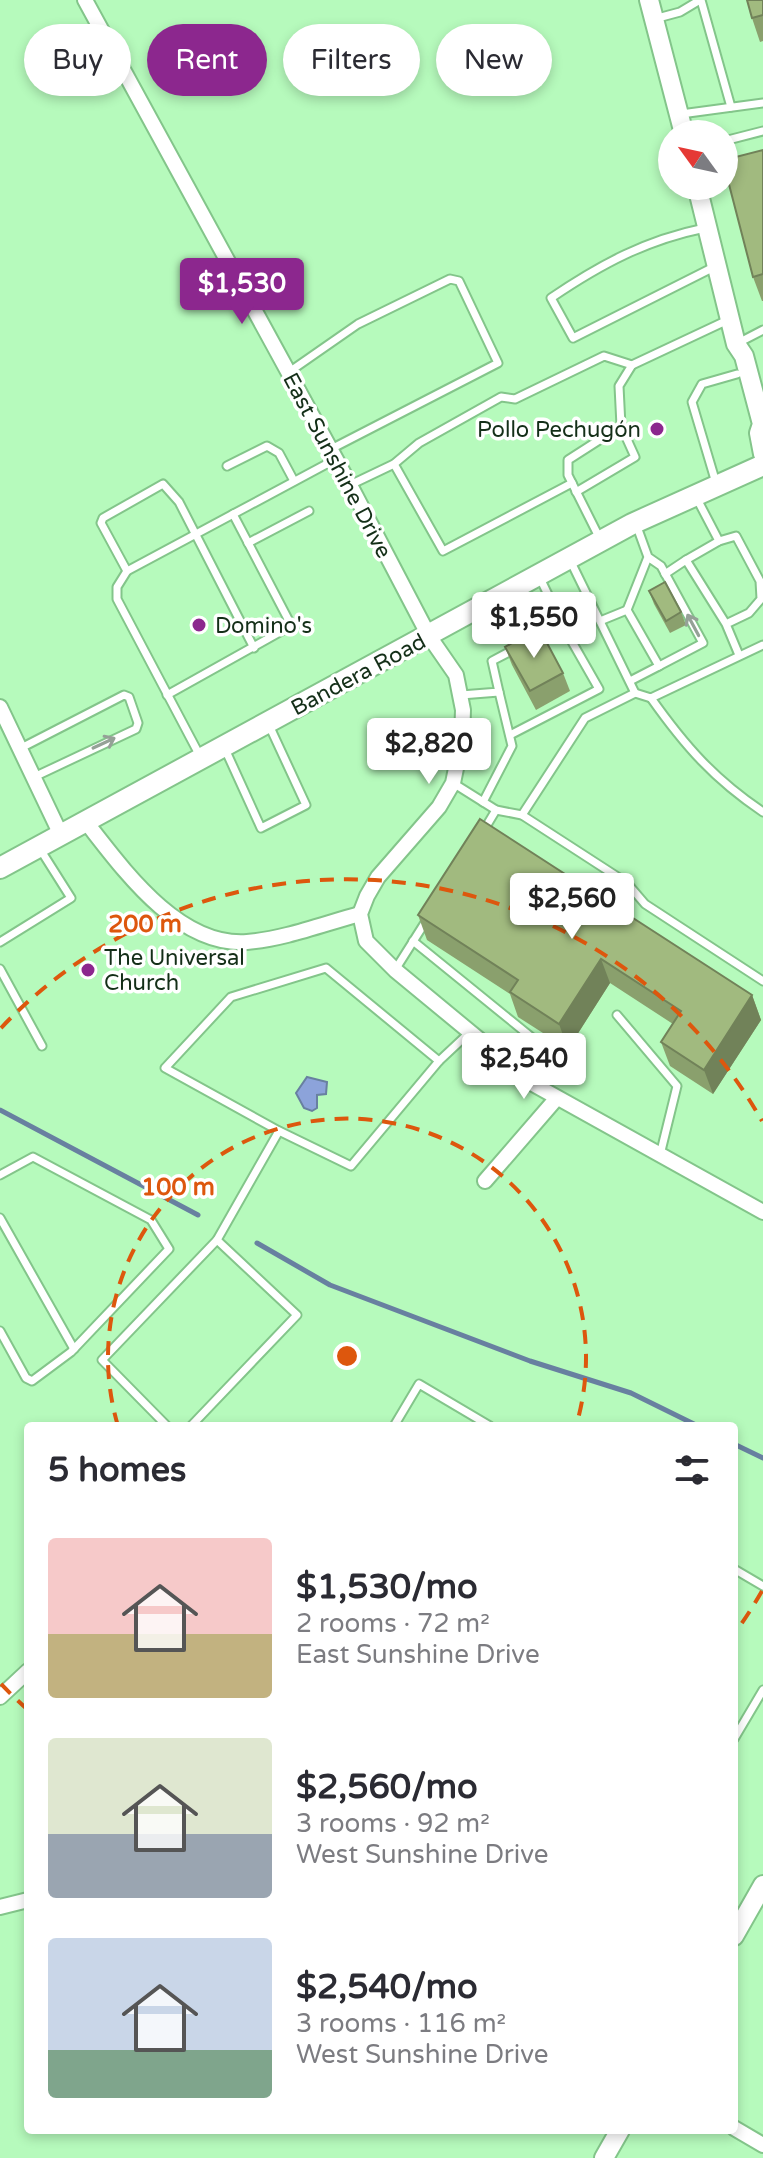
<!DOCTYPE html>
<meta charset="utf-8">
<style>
body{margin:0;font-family:"Varela Round",sans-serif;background:#f7f7f7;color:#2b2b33;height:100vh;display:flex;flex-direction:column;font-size:30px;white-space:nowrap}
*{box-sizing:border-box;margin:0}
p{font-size:26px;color:#7c7c81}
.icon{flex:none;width:44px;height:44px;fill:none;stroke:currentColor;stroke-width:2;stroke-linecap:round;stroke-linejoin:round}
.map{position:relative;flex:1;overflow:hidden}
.side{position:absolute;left:24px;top:1422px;width:714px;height:712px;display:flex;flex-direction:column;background:#fff;border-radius:8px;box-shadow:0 4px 12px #0003}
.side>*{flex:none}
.hud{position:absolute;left:24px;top:24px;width:716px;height:72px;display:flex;gap:16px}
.needle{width:52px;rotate:303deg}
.tools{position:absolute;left:658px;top:120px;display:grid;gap:16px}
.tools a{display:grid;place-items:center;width:80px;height:80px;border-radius:50%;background:#fff;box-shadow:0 4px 12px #0003;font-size:40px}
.price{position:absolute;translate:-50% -68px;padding:0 18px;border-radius:8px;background:#fff;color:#222;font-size:26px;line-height:52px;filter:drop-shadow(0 2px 4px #0008)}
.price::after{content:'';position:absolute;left:50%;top:48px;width:24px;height:18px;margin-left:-12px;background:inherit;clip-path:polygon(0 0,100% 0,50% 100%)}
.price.active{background:#8c278e;color:#fff}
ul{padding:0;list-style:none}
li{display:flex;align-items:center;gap:24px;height:200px;padding:0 24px}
li span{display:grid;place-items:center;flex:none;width:224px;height:160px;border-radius:8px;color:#555}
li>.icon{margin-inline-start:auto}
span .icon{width:96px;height:96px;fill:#fffc;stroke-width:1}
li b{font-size:34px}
h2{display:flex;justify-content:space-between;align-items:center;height:96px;padding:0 24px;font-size:34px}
.chip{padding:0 28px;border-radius:36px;background:#fff;box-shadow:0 4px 12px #0003;font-size:28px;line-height:72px}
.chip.active{background:#8c278e;color:#fff}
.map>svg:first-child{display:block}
.water{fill:#8ca3da;stroke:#6880a0;stroke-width:2}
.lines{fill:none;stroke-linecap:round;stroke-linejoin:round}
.stream{stroke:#6880a0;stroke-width:5}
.lane-casing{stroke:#83c58a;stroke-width:11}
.street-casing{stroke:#83c58a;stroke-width:18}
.secondary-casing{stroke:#83c58a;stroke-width:22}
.primary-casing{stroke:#83c58a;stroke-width:24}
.lane{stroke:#fff;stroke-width:7}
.street{stroke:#fff;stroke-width:14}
.secondary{stroke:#fff;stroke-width:18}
.primary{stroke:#fff;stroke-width:20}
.wall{fill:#8aa06d}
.shaded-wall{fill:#718259}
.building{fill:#a1ba7f;stroke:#718259;stroke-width:2}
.oneway{stroke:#95a197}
.ring{fill:none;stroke:#dd570d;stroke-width:4;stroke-dasharray:14 10}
.poi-dot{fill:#8c278e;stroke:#fff;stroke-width:3}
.labels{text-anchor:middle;stroke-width:7;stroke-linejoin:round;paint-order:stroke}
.poi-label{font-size:22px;fill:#142f18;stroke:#fff;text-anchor:start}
.street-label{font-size:22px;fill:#142f18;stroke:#fff}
.centre{fill:#dd570d;stroke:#fff;stroke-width:4}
.ring-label{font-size:24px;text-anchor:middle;font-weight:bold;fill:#dd570d;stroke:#fff;stroke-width:7;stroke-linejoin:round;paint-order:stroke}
</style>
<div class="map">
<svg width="763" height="2158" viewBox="0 0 763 2158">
<rect width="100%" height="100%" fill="#b6fabc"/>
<!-- water -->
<path class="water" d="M 307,1077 L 327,1082 L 326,1094 L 317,1095 L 317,1108 L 312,1111 L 304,1108 L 296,1093 Z"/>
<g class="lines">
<!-- stream -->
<g class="stream">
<path d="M 0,1110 L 198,1215"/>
<path d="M 257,1243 L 330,1285 L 530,1361 L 631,1393 L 698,1426"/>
<path d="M 734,1444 L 763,1458"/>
</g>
<!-- lane casing -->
<g class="lane-casing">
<g id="lane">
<path d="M 701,0 L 731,107"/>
<path d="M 654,19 L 680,12 L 700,0"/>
<path d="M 681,114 L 763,103"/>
<path d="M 724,141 L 763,131"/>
<path d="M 705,228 C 646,240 601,264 551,298 L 573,338 L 714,267"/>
<path d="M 738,343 L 763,330"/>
<path d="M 289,372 L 358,324 L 450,279 L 459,281 L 498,363 L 331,449"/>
<path d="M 394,464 L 443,551 L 572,483"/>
<path d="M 227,466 L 267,446 L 279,453 L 294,481"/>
<path d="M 716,483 L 692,402 L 702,384 L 737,374"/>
<path d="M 350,485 L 394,464 L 419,443 L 501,397 L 515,399 L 604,356 L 632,365"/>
<path d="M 576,492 L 635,457 L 621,426"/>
<path d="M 696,497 L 719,541"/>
<path d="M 636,524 L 648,557 L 661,566 L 703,643 L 659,666 L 627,610 L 648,557"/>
<path d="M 600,539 L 568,475 L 568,460 L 621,426 L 619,386 L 632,365 L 730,319"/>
<path d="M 248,543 L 309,511"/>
<path d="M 570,560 L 635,693 L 651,698 L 763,645"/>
<path d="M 127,571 L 101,523 L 103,518 L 163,484 L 179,502 L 254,648"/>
<path d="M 665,574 L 686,560"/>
<path d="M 600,621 L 627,610"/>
<path d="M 726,624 L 749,613 L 761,599 L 760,581 L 736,536 L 719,541 L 686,560 L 726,624 L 739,655"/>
<path d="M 535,639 L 563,626 L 540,578"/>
<path d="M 630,681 L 659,666"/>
<path d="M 167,695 L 287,628 L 288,619 L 233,514"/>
<path d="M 461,695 L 499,692 L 492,661 L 513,650"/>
<path d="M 651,698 C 685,746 714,779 763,812"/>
<path d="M 510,735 L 599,689 L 563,626"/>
<path d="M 21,748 L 124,695 L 129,697 L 138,723 L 136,729 L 34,777"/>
<path d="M 225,749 L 261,828 L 306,805 L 268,723"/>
<path d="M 200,756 L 117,599 L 117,587 L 127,571 L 336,459"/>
<path d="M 453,783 L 496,810 L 522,815 L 627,883 L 645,904 L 763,981"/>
<path d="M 483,802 L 512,746 L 499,692"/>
<path d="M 522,815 L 585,718 L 635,693"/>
<path d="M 484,830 L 496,810"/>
<path d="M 413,941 L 546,1049"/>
<path d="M 0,942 L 71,898 L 40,849"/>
<path d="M 0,969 L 42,1046"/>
<path d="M 395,970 L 426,921"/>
<path d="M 617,1015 L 677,1086 L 660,1155"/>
<path d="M 279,1131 L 351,1166 L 439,1061"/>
<path d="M 0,1175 L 33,1157 L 151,1220 L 169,1249 L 71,1352 L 32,1381 L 26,1378 L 0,1331"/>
<path d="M 0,1218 L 74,1349"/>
<path d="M 167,1426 L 102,1360 L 217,1240 L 279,1131 L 165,1068 L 231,997 L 326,968 L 439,1061 L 470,1032"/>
<path d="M 191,1426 L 297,1315 L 217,1240"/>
<path d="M 394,1426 L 419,1384 L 490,1426"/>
<path d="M 734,1569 L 763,1586"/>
<path d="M 734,1739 L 763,1690"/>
</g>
</g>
<!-- street casing -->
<g class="street-casing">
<g id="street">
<path d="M 85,0 L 350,485 L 429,636 L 456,675 L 463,710 L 462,739 L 453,783 L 439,807 L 378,877 L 367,896 L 360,914 L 366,941 L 395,970 L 533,1084 L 763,1212"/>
<path d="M 0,707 L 61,835"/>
<path d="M 86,822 C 123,869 178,947 247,942 C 284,939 323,924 360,914"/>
<path d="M 485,1181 L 556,1099"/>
<path d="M 0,1697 L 28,1671"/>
<path d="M 0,1907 L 28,1900"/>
<path d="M 734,2128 L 763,2145"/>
</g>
</g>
<!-- secondary casing -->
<g class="secondary-casing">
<g id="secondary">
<path d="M 649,0 L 684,134"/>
<path d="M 697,186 L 736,344 L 744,356 L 762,424 L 759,433 L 763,454"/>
<path d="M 734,1936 L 763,1885"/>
<path d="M 604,2158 L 620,2130"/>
</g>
</g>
<!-- primary casing -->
<g class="primary-casing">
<path id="primary" d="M 0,868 L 632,524 L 763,465"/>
</g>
<!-- lane -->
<use href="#lane" class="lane"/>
<!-- street -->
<use href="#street" class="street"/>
<!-- secondary -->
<use href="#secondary" class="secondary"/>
<!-- primary -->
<use href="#primary" class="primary"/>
</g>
<!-- wall -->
<g class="wall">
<path d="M 763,0 L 763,41 L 760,42 L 752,18 Z"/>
<path d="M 763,150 L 763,301 L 762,301 L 753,277 Z"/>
<path d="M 649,591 L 681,612 L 686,625 L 670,633 L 654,604 Z"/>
<path d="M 505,647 L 563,673 L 570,691 L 536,710 L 512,665 Z"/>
<path d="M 418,915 L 752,995 L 761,1020 L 713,1094 L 670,1066 L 661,1042 L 673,1024 L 610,983 L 568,1049 L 518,1017 L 510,994 L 427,940 Z"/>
</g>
<!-- shaded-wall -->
<g class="shaded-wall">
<path d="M 601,959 L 610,983 L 568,1049 L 559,1024 Z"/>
<path d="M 752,995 L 761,1020 L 713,1094 L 704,1070 Z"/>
</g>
<!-- building -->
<g class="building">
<path d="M 747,0 L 763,0 L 763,15 L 752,18 Z"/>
<path d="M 763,150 L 763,274 L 753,277 L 724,165 L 724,160 Z"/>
<path d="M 665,582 L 681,612 L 666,621 L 649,591 Z"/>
<path d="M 539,628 L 563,673 L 530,691 L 505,647 Z"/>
<path d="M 480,819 L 752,995 L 704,1070 L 661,1042 L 681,1011 L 601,959 L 559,1024 L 510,992 L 518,980 L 418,915 Z"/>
</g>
<!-- one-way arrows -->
<defs><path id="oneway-shaft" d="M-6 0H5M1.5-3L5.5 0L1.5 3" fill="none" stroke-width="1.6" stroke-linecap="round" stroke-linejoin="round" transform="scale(2)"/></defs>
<g class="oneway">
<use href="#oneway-shaft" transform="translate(693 625) rotate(-118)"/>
<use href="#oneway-shaft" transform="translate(104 743) rotate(-25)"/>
</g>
<!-- distance rings -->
<g class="ring">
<path d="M118 1426A239 239 0 1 1 576 1426"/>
<path d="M762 1591A477 477 0 0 1 735 1633M28 1710A477 477 0 0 1 1 1684M1 1028A477 477 0 0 1 762 1121"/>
</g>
<!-- markers -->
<g class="poi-dot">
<circle cx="657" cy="429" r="8"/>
<circle cx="199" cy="625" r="8"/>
<circle cx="88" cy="970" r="8"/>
</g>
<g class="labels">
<!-- poi labels -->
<g class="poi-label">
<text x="641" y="437" text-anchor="end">Pollo Pechugón</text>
<text x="215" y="633">Domino's</text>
<text x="104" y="965">The Universal<tspan x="104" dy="25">Church</tspan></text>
</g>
<!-- street labels -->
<g class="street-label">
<text transform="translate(338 465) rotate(62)" y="8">East Sunshine Drive</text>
<text transform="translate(358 674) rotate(-28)" y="8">Bandera Road</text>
</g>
</g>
<circle cx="347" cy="1356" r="12" class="centre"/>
<g class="ring-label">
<text x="145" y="932">200 m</text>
<text x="178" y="1195">100 m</text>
</g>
</svg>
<div class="tools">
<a><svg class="needle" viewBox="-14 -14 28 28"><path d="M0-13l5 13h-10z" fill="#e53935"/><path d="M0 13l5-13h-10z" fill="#7c7c81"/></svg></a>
</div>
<b class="price active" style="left:242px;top:326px">$1,530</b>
<b class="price" style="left:534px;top:660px">$1,550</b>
<b class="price" style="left:429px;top:786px">$2,820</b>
<b class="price" style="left:572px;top:941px">$2,560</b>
<b class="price" style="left:524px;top:1101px">$2,540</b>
<div class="hud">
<a class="chip">Buy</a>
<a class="chip active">Rent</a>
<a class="chip">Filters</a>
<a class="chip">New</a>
</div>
<section class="side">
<h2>5 homes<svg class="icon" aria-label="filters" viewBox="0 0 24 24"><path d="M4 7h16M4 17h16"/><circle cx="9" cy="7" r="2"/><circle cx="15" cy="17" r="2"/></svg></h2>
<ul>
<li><span style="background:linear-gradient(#f6c9c9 60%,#c2b280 0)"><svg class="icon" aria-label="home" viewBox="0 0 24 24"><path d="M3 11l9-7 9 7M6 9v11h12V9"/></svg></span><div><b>$1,530/mo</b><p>2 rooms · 72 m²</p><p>East Sunshine Drive</p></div></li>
<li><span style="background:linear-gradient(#dfe7d0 60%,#9aa5b1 0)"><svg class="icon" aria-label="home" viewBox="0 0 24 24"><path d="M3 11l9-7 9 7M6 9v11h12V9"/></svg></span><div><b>$2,560/mo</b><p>3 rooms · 92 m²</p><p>West Sunshine Drive</p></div></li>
<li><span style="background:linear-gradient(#c9d6e8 70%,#7fa58c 0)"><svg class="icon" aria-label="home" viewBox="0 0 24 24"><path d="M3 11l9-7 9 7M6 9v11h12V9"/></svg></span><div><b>$2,540/mo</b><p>3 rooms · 116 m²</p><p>West Sunshine Drive</p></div></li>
</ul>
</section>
</div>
